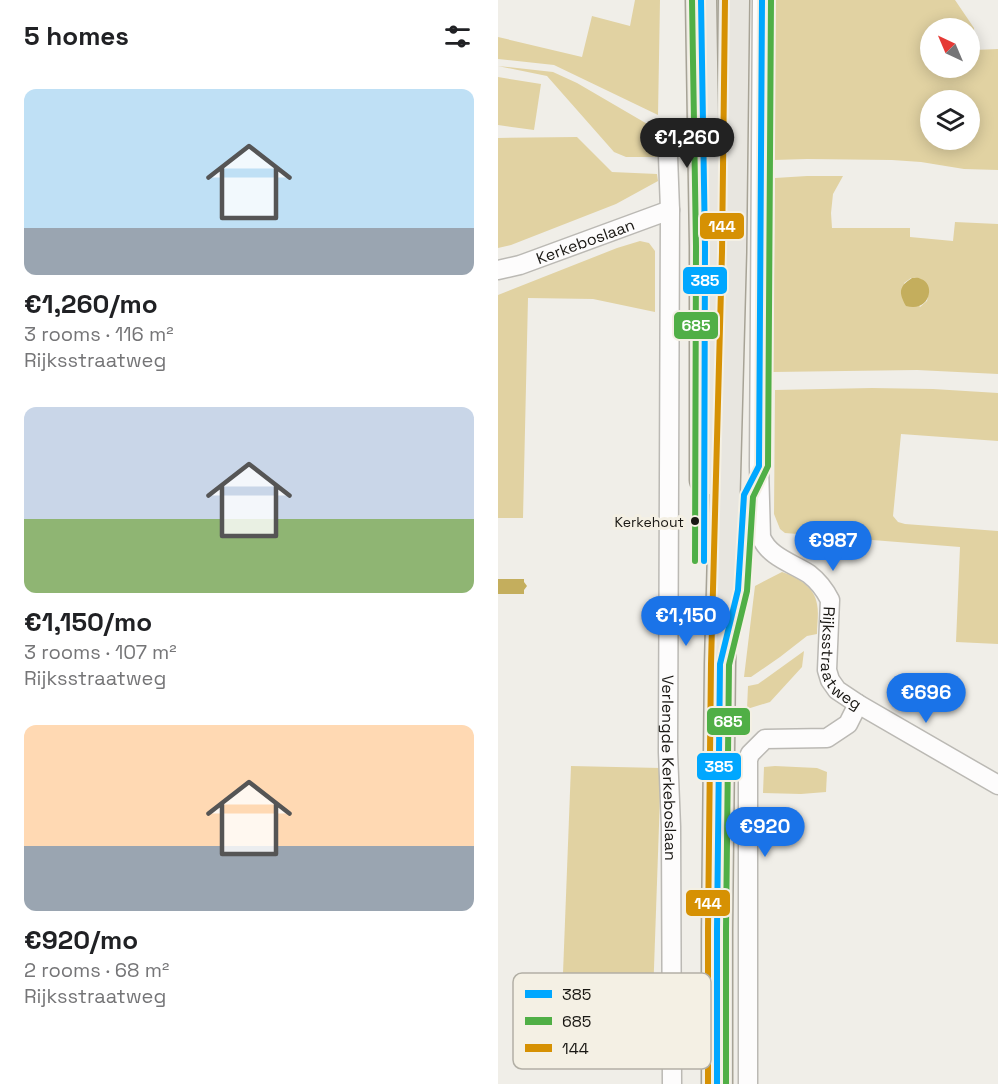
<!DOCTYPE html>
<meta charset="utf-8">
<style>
body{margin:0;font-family:"Space Grotesk",sans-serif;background:#f2f2f2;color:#202124;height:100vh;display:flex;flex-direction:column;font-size:22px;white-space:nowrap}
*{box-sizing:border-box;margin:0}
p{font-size:20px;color:#757577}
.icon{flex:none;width:33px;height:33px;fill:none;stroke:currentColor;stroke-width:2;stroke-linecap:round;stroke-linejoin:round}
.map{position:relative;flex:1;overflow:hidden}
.sheet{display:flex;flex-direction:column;background:#fff;width:498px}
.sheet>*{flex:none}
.needle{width:39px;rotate:316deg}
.buttons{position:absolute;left:422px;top:18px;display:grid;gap:12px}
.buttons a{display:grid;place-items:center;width:60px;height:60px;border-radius:50%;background:#fff;box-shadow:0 3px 15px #0003;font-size:30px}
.price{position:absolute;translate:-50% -51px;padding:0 14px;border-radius:21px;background:#1a73e8;color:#fff;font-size:20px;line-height:39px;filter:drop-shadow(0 2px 3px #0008)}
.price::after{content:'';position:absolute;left:50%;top:36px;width:18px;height:14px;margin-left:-9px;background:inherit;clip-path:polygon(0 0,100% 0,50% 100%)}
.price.selected{background:#222;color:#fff}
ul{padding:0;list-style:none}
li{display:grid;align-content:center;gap:12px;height:318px;padding:0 24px}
li span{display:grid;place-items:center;height:186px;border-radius:12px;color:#555}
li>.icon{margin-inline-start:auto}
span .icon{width:108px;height:108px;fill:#fffc;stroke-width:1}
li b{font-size:26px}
h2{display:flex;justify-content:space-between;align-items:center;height:72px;padding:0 24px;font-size:26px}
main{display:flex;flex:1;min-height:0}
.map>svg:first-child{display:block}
.green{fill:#e1d2a2;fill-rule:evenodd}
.water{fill:#c4ae5d}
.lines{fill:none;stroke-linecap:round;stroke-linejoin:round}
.street-casing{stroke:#bbb9b4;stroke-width:21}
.primary-casing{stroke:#a7a396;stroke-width:33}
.street{stroke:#fdfcfc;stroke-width:18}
.primary{stroke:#e8e6e0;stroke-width:30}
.bus-1-casing{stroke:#f4f0e4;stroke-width:10}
.bus-2-casing{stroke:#f4f0e4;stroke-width:10}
.bus-3-casing{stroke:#f4f0e4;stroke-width:10}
.bus-1{stroke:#00a7ff;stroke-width:6}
.bus-2{stroke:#50af46;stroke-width:6}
.bus-3{stroke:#d69103;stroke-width:6}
.bus-dot{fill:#191713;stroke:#f4f0e4;stroke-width:2}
.labels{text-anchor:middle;stroke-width:6;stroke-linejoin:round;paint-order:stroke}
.bus-label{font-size:14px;fill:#191713;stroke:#f4f0e4;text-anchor:end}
.street-label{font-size:16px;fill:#191713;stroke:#f4f0e4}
.key{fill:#f4f0e4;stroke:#b2afa5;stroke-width:1.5}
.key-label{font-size:16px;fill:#191713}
.line-badge{stroke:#f4f0e4;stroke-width:2}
.badge-label{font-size:16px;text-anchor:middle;font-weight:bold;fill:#fff}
</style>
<main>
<section class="sheet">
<h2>5 homes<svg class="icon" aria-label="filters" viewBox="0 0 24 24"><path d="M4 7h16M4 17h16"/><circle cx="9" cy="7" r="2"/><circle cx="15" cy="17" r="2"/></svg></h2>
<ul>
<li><span style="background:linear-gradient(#bfe0f5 75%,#9aa5b1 0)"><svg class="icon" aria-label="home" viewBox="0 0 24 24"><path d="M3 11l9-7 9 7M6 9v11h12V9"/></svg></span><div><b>€1,260/mo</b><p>3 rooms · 116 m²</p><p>Rijksstraatweg</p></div></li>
<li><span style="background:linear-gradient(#c9d6e8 60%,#8fb573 0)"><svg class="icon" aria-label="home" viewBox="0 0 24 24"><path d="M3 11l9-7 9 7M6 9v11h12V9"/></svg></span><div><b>€1,150/mo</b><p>3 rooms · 107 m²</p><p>Rijksstraatweg</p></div></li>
<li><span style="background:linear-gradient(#ffd9b3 65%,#9aa5b1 0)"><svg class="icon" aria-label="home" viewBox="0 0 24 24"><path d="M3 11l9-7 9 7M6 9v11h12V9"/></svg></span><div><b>€920/mo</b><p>2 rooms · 68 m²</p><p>Rijksstraatweg</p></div></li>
</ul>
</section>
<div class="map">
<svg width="500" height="1084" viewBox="0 0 500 1084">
<rect width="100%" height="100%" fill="#f0eee8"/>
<!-- green -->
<g class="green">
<path d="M 137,0 L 162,0 L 160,115 L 56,65 L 0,59 L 0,37 L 84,57 L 94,16 L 132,26 Z"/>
<path d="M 274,0 L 457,0 L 476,28 L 477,50 L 500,49 L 500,170 L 466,169 L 423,162 L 394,160 L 309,159 L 276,160 ZM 471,28 L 471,68 L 432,68 L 432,28 ZM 432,100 L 471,100 L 471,140 L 432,140 Z"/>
<path d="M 0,66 L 55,72 L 79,83 L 163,132 L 164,157 L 128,157 L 116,152 L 49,76 Z"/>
<path d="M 0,77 L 43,84 L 36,130 L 0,125 Z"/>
<path d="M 79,137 L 114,172 L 159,174 L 160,181 L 118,204 L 13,245 L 0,248 L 0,138 Z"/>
<path d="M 309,176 L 345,176 L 335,194 L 333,213 L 334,228 L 412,228 L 412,237 L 455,241 L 457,222 L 500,224 L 500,374 L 419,370 L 275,372 L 277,178 ZM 413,278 L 423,279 L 431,292 L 429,301 L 422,307 L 406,283 Z"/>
<path d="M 142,241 L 151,243 L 157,251 L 157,312 L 95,299 L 30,298 L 25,518 L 0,518 L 0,295 L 119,248 Z"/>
<path d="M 374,388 L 435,389 L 500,393 L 500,441 L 403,434 L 395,516 L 400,522 L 407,524 L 500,531 L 500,644 L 458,642 L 462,547 L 287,533 L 282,529 L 276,514 L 277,390 Z"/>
<path d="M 284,572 C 299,577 317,587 319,604 C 321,613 319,624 319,634 L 309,636 L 282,657 L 253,677 L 246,677 L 257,586 Z"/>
<path d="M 306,651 L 304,667 L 272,702 L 249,709 L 250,686 L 260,684 Z"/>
<path d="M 73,766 L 163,768 L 153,1054 L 62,1051 Z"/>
<path d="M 277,766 L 319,768 L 329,772 L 328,792 L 303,794 L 265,793 L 266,767 Z"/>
</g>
<!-- water -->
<g class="water">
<path d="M 414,278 C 417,278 420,277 423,279 C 438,284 432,313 408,306 C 401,293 400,287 414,278 Z"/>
<path d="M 0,579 L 26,579 L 26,582 L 29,586 L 26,590 L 26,594 L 0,594 Z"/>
</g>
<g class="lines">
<!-- street casing -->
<g class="street-casing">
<g id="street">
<path id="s1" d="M 264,0 L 261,466 L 263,537 C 271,557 294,563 311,574 C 320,581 327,590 332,600 L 329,670 L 332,680 L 339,690 L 360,704 L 500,785"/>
<path id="s2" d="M 169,129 L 172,210 L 170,752 L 173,827 L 174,1084"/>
<path id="s3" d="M 0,270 L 22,265 L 172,210"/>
<path d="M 250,1084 L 250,760 L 252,754 L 267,739 L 329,738 L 350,724 L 360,704"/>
</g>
</g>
<!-- primary casing -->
<g class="primary-casing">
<g id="primary">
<path d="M 203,0 L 207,246 L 207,480"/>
<path d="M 219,1084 L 219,930 L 222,664 L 233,252 L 236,0"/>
</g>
</g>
<!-- street -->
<use href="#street" class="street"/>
<!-- primary -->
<use href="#primary" class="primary"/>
<!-- bus-1 casing -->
<g class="bus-1-casing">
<g id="bus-1">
<path d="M 203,0 L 207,246 L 206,561"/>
<path d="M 219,1084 L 219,930 L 222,664 L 240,590 L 246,495 L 261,466 L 264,0"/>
</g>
</g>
<!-- bus-2 casing -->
<g class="bus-2-casing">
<g id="bus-2">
<path d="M 194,0 L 198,246 L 197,561"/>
<path d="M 228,1084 L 228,930 L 231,665 L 249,591 L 255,497 L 270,466 L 273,0"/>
</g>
</g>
<!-- bus-3 casing -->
<g class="bus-3-casing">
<path id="bus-3" d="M 210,1084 L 210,930 L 213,664 L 224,252 L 227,0"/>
</g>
<!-- bus-1 -->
<use href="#bus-1" class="bus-1"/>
<!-- bus-2 -->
<use href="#bus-2" class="bus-2"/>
<!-- bus-3 -->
<use href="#bus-3" class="bus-3"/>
</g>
<!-- markers -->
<circle class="bus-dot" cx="197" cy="521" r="5"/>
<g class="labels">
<!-- bus labels -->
<g class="bus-label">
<text x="186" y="527">Kerkehout</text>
</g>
<!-- street labels -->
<g class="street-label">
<text dy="6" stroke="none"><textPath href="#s3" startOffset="92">Kerkeboslaan</textPath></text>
<text dy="6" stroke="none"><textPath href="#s1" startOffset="696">Rijksstraatweg</textPath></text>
<text dy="6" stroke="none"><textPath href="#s2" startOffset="639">Verlengde Kerkeboslaan</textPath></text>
</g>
</g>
<!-- legend -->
<rect x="15" y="973" width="198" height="96" rx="9" class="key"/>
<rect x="27" y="990" width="27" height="8" fill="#00a7ff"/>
<rect x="27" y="1017" width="27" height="8" fill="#50af46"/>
<rect x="27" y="1044" width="27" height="8" fill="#d69103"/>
<g class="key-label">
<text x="64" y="1000">385</text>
<text x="64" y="1027">685</text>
<text x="64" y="1054">144</text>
</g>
<g class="line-badge">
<rect x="201" y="212" width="46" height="28" rx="6" fill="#d69103"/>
<rect x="184" y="266" width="46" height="29" rx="6" fill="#00a7ff"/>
<rect x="175" y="311" width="46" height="29" rx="6" fill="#50af46"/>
<rect x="208" y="707" width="45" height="29" rx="6" fill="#50af46"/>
<rect x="198" y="752" width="46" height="29" rx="6" fill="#00a7ff"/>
<rect x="187" y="889" width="46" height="28" rx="6" fill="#d69103"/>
</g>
<g class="badge-label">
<text x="224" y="232">144</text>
<text x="207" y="286">385</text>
<text x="198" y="331">685</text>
<text x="230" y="727">685</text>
<text x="221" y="772">385</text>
<text x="210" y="909">144</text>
</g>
</svg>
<div class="buttons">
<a><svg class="needle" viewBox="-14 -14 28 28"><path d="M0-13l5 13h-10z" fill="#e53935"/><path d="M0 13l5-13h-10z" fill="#757577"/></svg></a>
<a><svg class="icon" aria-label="layers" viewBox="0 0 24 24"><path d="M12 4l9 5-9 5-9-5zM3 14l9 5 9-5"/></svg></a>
</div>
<b class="price selected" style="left:189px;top:169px">€1,260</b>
<b class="price" style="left:335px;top:572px">€987</b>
<b class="price" style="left:188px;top:647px">€1,150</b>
<b class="price" style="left:428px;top:724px">€696</b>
<b class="price" style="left:267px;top:858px">€920</b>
</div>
</main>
